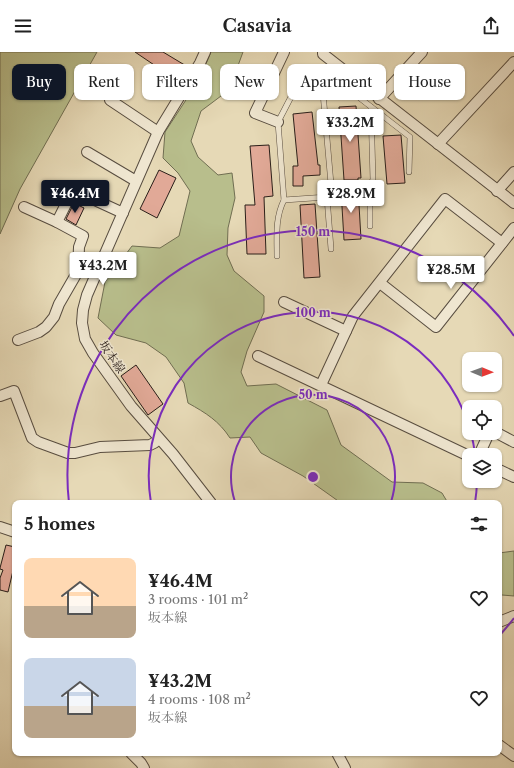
<!DOCTYPE html>
<meta charset="utf-8">
<style>
body{margin:0;font-family:"Libre Caslon Text","Noto Serif JP",serif;background:#f2f2f2;color:#222;height:100vh;display:flex;flex-direction:column;font-size:15px;white-space:nowrap}
*{box-sizing:border-box;margin:0}
p{font-size:13px;color:#767676}
.icon{flex:none;width:22px;height:22px;fill:none;stroke:currentColor;stroke-width:2;stroke-linecap:round;stroke-linejoin:round}
.map{position:relative;flex:1;overflow:hidden}
.panel{position:absolute;left:12px;top:448px;width:490px;height:256px;display:flex;flex-direction:column;background:#fff;border-radius:8px;box-shadow:0 1px 3px #0004}
.panel>*{flex:none}
.hud{position:absolute;left:12px;top:12px;width:490px;height:36px;display:flex;gap:8px}
.needle{width:26px;rotate:91deg}
.buttons{position:absolute;left:462px;top:300px;display:grid;gap:8px}
.buttons a{display:grid;place-items:center;width:40px;height:40px;border-radius:8px;background:#fff;box-shadow:0 1px 3px #0004;font-size:20px}
.price{position:absolute;translate:-50% -34px;padding:0 9px;border-radius:4px;background:#fff;color:#222;font-size:13px;line-height:26px;filter:drop-shadow(0 1px 2px #0008)}
.price::after{content:'';position:absolute;left:50%;top:24px;width:12px;height:9px;margin-left:-6px;background:inherit;clip-path:polygon(0 0,100% 0,50% 100%)}
.price.current{background:#111827;color:#fff}
ul{padding:0;list-style:none}
li{display:flex;align-items:center;gap:12px;height:100px;padding:0 12px}
li span{display:grid;place-items:center;flex:none;width:112px;height:80px;border-radius:8px;color:#555}
li>.icon{margin-inline-start:auto}
span .icon{width:48px;height:48px;fill:#fffc;stroke-width:1}
li b{font-size:17px}
h2{display:flex;justify-content:space-between;align-items:center;height:48px;padding:0 12px;font-size:17px}
.chip{padding:0 14px;border-radius:8px;background:#fff;box-shadow:0 1px 3px #0004;font-size:14px;line-height:36px}
.chip.current{background:#111827;color:#fff}
header{display:flex;justify-content:space-between;align-items:center;height:52px;padding:0 12px;background:#fff;font-size:18px;font-weight:600}
.map>svg:first-child{display:block}
.green{fill:#b8be8c;stroke:#706e52}
.building{fill:#e1a997;stroke:#291e19}
.lines{fill:none;stroke-linecap:round;stroke-linejoin:round}
.lane-casing{stroke:#584d40;stroke-width:6}
.street-casing{stroke:#584d40;stroke-width:12}
.lane{stroke:#efe6d0;stroke-width:5}
.street{stroke:#efe6d0;stroke-width:10}
.ring{fill:none;stroke:#7b2cbf;stroke-width:2}
.labels{text-anchor:middle;stroke-width:3;stroke-linejoin:round;paint-order:stroke}
.street-label{font-size:12px;fill:#291e19;stroke:#efe6d0}
.centre{fill:#7b2cbf;stroke:#efe6d0;stroke-width:2}
.ring-label{font-size:12px;text-anchor:middle;font-weight:bold;fill:#7b2cbf;stroke:#efe6d0;stroke-width:3;stroke-linejoin:round;paint-order:stroke}
</style>
<header><svg class="icon" aria-label="menu" viewBox="0 0 24 24"><path d="M4 6h16M4 12h16M4 18h16"/></svg>Casavia<svg class="icon" aria-label="share" viewBox="0 0 24 24"><path d="M12 15V3M7 8l5-5 5 5M5 13v7h14v-7"/></svg></header>
<div class="map">
<svg width="514" height="716" viewBox="0 0 514 716">
<rect width="100%" height="100%" fill="#e6d9b6"/>
<filter id="stains"><feTurbulence type="fractalNoise" baseFrequency=".005" numOctaves="4"/><feColorMatrix values="0 0 0 0 .2 0 0 0 0 .09 0 0 0 0 .02 0 0 0 .5 -.17"/></filter>
<radialGradient id="worn" r=".72"><stop offset=".6" stop-color="#630" stop-opacity="0"/><stop offset="1" stop-color="#630" stop-opacity=".3"/></radialGradient>
<!-- green -->
<g class="green">
<path d="M 0,0 L 97,0 L 20,137 L 0,182 Z"/>
<path d="M 211,0 L 243,0 L 229,38 L 201,59 L 191,89 L 198,105 L 218,123 L 232,121 L 235,146 L 228,176 L 227,203 L 234,219 L 264,244 L 264,260 L 247,299 L 241,320 L 247,334 L 276,332 L 327,358 L 341,393 L 392,430 L 423,431 L 442,441 L 448,451 L 341,451 L 303,424 L 261,401 L 250,385 L 230,386 C 219,369 206,361 188,351 L 184,331 L 166,305 L 146,291 L 116,283 L 98,266 L 105,230 L 132,194 L 160,196 L 179,184 L 190,139 L 178,121 L 163,106 L 165,80 L 199,28 Z"/>
<path d="M 514,499 L 514,544 L 502,543 L 499,541 L 499,501 Z"/>
</g>
<!-- building -->
<g class="building">
<path d="M 135,0 L 163,0 L 188,15 L 172,43 L 158,35 L 166,21 Z"/>
<path d="M 356,54 L 361,126 L 358,126 L 358,128 L 344,128 L 339,55 Z"/>
<path d="M 312,60 L 318,113 L 320,113 L 320,123 L 303,124 L 303,134 L 293,134 L 293,114 L 298,114 L 293,62 Z"/>
<path d="M 401,83 L 405,131 L 387,132 L 383,84 Z"/>
<path d="M 269,93 L 273,144 L 264,145 L 266,202 L 247,202 L 245,153 L 255,153 L 250,94 Z"/>
<path d="M 159,118 L 176,126 L 157,166 L 140,157 Z"/>
<path d="M 344,136 L 358,136 L 361,187 L 344,188 L 341,138 L 344,138 Z"/>
<path d="M 74,151 L 84,156 L 76,173 L 66,167 Z"/>
<path d="M 315,152 L 320,225 L 304,226 L 300,153 Z"/>
<path d="M 136,313 L 163,352 L 148,363 L 121,324 Z"/>
<path d="M 6,493 L 15,495 L 15,510 L 8,540 L 0,538 L 0,526 L 3,518 L 0,517 L 0,516 Z"/>
</g>
<g class="lines">
<!-- lane casing -->
<g class="lane-casing">
<g id="lane">
<path d="M 323,41 L 331,132 L 327,145 L 331,197"/>
<path d="M 331,132 L 370,132"/>
<path d="M 284,148 L 327,145"/>
<path d="M 370,174 L 370,132 L 373,128 L 371,55"/>
<path d="M 277,204 C 277,184 275,166 284,148 L 278,70 L 292,43 L 352,40 L 410,85 L 409,120"/>
</g>
</g>
<!-- street casing -->
<g class="street-casing">
<g id="street">
<path d="M 205,0 L 200,11 L 158,80 L 87,243 L 83,258 L 82,271 L 85,287 L 93,301 L 131,354 L 173,402 L 211,451"/>
<path d="M 323,0 L 323,2 L 514,151"/>
<path d="M 379,47 L 422,0"/>
<path d="M 110,48 L 158,80"/>
<path d="M 278,70 L 255,61 L 284,0"/>
<path d="M 438,92 L 514,10"/>
<path d="M 87,100 L 136,129"/>
<path d="M 497,139 L 514,120"/>
<path d="M 57,170 L 73,138 L 123,161"/>
<path d="M 380,231 L 436,275 L 514,176"/>
<path d="M 284,250 L 346,279"/>
<path d="M 18,288 L 39,280 L 46,275 L 54,265 L 59,252 L 78,219 L 79,195 L 83,184 L 57,170 L 24,155"/>
<path d="M 258,304 L 469,404"/>
<path d="M 321,333 L 353,264 L 445,147 L 502,191"/>
<path d="M 0,344 L 14,339 L 32,386 L 38,390 L 68,401 L 75,401 L 100,395 L 150,393 L 154,391 L 159,387"/>
<path d="M 495,380 L 514,390"/>
<path d="M 479,403 L 489,381"/>
<path d="M 495,416 L 514,425"/>
<path d="M 0,475 L 15,480"/>
<path d="M 499,570 L 514,564"/>
<path d="M 499,693 L 514,704"/>
<path d="M 131,701 L 141,711 L 144,716"/>
<path d="M 337,701 L 345,716"/>
</g>
</g>
<!-- lane -->
<use href="#lane" class="lane"/>
<!-- street -->
<use href="#street" class="street"/>
</g>
<!-- distance rings -->
<g class="ring">
<path d="M235 450A82 82 0 1 1 391 450"/>
<path d="M477 429A164 164 0 0 1 475 451M151 451A164 164 0 0 1 469 374M471 381A164 164 0 0 1 475 402"/>
<path d="M514 566A245 245 0 0 1 499 584M69 451A245 245 0 0 1 514 284"/>
</g>
<g class="labels">
<!-- street labels -->
<g class="street-label">
<text transform="translate(112 305) rotate(56)" y="4">坂本線</text>
</g>
</g>
<circle cx="313" cy="425" r="6" class="centre"/>
<g class="ring-label">
<text x="313" y="184">150 m</text>
<text x="313" y="265">100 m</text>
<text x="313" y="347">50 m</text>
</g>
<rect width="100%" height="100%" filter="url(#stains)"/>
<rect width="100%" height="100%" fill="url(#worn)"/>
</svg>
<div class="buttons">
<a><svg class="needle" viewBox="-14 -14 28 28"><path d="M0-13l5 13h-10z" fill="#e53935"/><path d="M0 13l5-13h-10z" fill="#767676"/></svg></a>
<a><svg class="icon" aria-label="locate" viewBox="0 0 24 24"><circle cx="12" cy="12" r="6"/><path d="M12 2v4M12 18v4M2 12h4M18 12h4"/></svg></a>
<a><svg class="icon" aria-label="layers" viewBox="0 0 24 24"><path d="M12 4l9 5-9 5-9-5zM3 14l9 5 9-5"/></svg></a>
</div>
<b class="price" style="left:350px;top:91px">¥33.2M</b>
<b class="price current" style="left:75px;top:162px">¥46.4M</b>
<b class="price" style="left:351px;top:162px">¥28.9M</b>
<b class="price" style="left:103px;top:234px">¥43.2M</b>
<b class="price" style="left:451px;top:238px">¥28.5M</b>
<div class="hud">
<a class="chip current">Buy</a>
<a class="chip">Rent</a>
<a class="chip">Filters</a>
<a class="chip">New</a>
<a class="chip">Apartment</a>
<a class="chip">House</a>
</div>
<section class="panel">
<h2>5 homes<svg class="icon" aria-label="filters" viewBox="0 0 24 24"><path d="M4 7h16M4 17h16"/><circle cx="9" cy="7" r="2"/><circle cx="15" cy="17" r="2"/></svg></h2>
<ul>
<li><span style="background:linear-gradient(#ffd9b3 60%,#b9a48a 0)"><svg class="icon" aria-label="home" viewBox="0 0 24 24"><path d="M3 11l9-7 9 7M6 9v11h12V9"/></svg></span><div><b>¥46.4M</b><p>3 rooms · 101 m²</p><p>坂本線</p></div><svg class="icon" aria-label="heart" viewBox="0 0 24 24"><path d="M12 20l-8-8c-3-5 5-10 8-4 3-6 11-1 8 4z"/></svg></li>
<li><span style="background:linear-gradient(#c9d6e8 60%,#b9a48a 0)"><svg class="icon" aria-label="home" viewBox="0 0 24 24"><path d="M3 11l9-7 9 7M6 9v11h12V9"/></svg></span><div><b>¥43.2M</b><p>4 rooms · 108 m²</p><p>坂本線</p></div><svg class="icon" aria-label="heart" viewBox="0 0 24 24"><path d="M12 20l-8-8c-3-5 5-10 8-4 3-6 11-1 8 4z"/></svg></li>
</ul>
</section>
</div>
